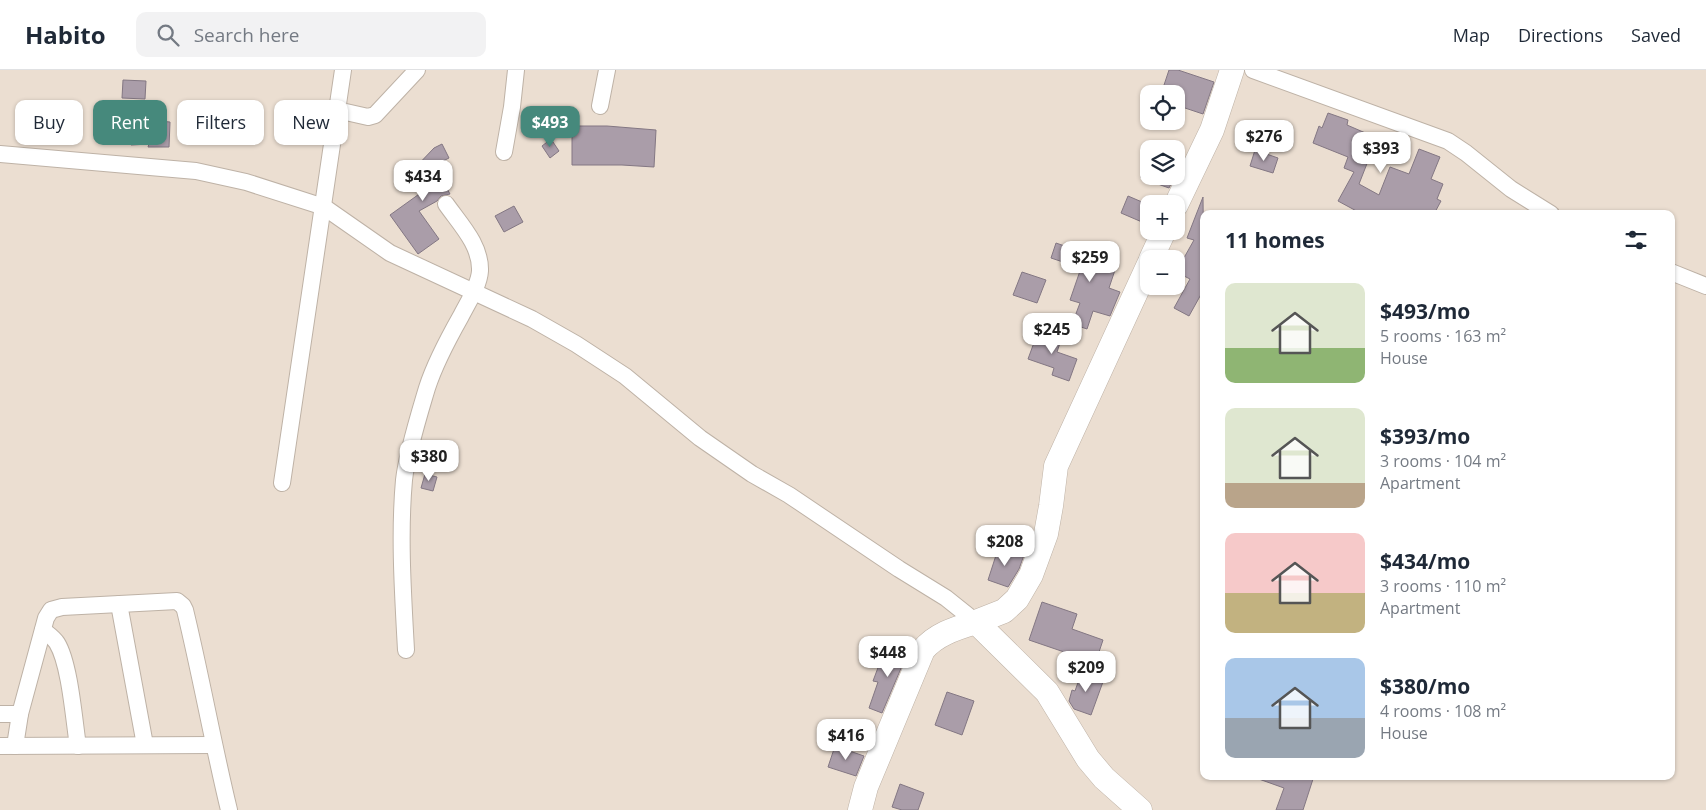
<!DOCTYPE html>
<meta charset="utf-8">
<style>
body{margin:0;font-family:"Open Sans",sans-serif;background:#f2f2f3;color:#1f2937;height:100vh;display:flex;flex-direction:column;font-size:19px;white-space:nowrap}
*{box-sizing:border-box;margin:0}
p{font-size:16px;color:#747a83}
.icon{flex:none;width:28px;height:28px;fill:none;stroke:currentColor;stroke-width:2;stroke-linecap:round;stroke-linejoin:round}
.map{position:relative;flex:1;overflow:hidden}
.side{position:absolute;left:1200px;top:140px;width:475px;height:570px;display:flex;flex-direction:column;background:#fff;border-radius:10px;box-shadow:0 1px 4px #0004}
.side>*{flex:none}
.banner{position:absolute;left:15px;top:30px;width:475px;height:45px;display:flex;gap:10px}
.fabs{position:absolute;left:1140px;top:15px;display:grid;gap:10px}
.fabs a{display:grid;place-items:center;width:45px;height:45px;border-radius:10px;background:#fff;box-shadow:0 1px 4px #0004;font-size:25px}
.price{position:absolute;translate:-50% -42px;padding:0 11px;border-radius:10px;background:#fff;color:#222;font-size:16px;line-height:32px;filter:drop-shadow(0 1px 2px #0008)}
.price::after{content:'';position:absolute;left:50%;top:30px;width:15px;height:11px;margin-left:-8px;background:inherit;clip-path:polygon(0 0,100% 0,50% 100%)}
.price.on{background:#46897c;color:#fff}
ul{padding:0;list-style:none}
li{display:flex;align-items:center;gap:15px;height:125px;padding:0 25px}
li span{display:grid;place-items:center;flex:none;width:140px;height:100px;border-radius:10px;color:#555}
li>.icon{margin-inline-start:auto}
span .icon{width:60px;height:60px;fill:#fffc;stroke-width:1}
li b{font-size:21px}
h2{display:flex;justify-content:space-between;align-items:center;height:60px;padding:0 25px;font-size:21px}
.chip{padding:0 18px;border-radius:10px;background:#fff;box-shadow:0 1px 4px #0004;font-size:18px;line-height:45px}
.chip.on{background:#46897c;color:#fff}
header{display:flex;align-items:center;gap:30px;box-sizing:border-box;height:70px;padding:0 25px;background:#fff;border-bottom:1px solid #e0e1e3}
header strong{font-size:24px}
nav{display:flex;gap:28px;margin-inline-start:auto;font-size:18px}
.search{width:350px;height:45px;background:#f2f2f3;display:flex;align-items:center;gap:12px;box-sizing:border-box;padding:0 18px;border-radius:10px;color:#747a83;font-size:19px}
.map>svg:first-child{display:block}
.building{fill:#aa9da9;stroke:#837783}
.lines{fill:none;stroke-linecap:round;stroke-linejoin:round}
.street-casing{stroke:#beb2a6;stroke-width:18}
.secondary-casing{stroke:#beb2a6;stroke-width:25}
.street{stroke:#fff;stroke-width:16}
.secondary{stroke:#fff;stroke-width:24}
</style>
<header>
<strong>Habito</strong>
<div class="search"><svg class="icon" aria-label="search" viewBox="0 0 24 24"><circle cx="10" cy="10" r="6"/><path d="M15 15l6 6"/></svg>Search here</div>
<nav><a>Map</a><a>Directions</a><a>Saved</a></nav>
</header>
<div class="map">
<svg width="1706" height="740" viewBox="0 0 1706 740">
<rect width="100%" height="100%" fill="#ebded1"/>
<!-- building -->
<g class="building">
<path d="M 1169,0 L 1178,0 L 1214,12 L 1203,44 L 1176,35 L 1176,24 L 1161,24 Z"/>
<path d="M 123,10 L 146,11 L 145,29 L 122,28 Z"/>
<path d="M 1328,43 L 1348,50 L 1347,55 L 1377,68 L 1359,114 L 1379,125 L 1390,97 L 1409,104 L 1419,79 L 1440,87 L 1431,109 L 1443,114 L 1437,129 L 1441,131 L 1434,144 L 1362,144 L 1338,131 L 1354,102 L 1344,98 L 1348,87 L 1313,73 L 1319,56 L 1322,58 Z"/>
<path d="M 147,50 L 170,52 L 169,77 L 148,77 L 149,74 L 131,75 L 130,51 Z"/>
<path d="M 572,56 L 607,56 L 656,60 L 654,97 L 622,95 L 572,95 Z"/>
<path d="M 551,69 L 559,81 L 550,88 L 542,76 Z"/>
<path d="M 442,74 L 449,88 L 443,91 L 436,99 L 450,124 L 441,126 L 437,131 L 419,141 L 439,169 L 418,184 L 390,145 L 422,122 L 420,117 L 427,113 L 413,100 L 434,78 Z"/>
<path d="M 1255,80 L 1278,88 L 1273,103 L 1250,96 Z"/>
<path d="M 1141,106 L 1175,106 L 1169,118 L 1141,108 Z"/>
<path d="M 1128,126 L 1149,135 L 1149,155 L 1121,143 Z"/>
<path d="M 1203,127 L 1204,219 L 1189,246 L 1174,238 L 1190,209 L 1176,202 L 1194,170 L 1187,168 Z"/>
<path d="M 514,136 L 523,152 L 504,162 L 495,146 Z"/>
<path d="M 1056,173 L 1096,187 L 1097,184 L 1118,191 L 1109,218 L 1120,222 L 1110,246 L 1093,241 L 1087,259 L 1072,254 L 1080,233 L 1070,230 L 1081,198 L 1051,188 Z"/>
<path d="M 1022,202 L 1046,210 L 1037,233 L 1013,225 Z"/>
<path d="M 1039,259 L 1062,267 L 1057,282 L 1077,289 L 1069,311 L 1052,305 L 1054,298 L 1028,289 Z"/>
<path d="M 425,404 L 437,407 L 433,421 L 421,418 Z"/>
<path d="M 999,476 L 1024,485 L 1019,499 L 1008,517 L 988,510 Z"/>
<path d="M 1042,532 L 1077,544 L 1072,559 L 1103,570 L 1092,603 L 1069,595 L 1073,585 L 1029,570 Z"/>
<path d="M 905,568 L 913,570 L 882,643 L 869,638 L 878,612 L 873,611 L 882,587 L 896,593 Z"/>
<path d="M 1082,601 L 1104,609 L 1091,645 L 1074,639 L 1069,631 L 1072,620 L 1075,621 Z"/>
<path d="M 947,622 L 974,631 L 962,665 L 935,655 Z"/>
<path d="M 835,676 L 864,686 L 856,706 L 828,697 Z"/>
<path d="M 1257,706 L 1314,706 L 1303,740 L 1276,740 L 1284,718 L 1256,708 Z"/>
<path d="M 900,714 L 924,723 L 918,740 L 902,740 L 892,737 Z"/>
</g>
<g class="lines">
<!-- street casing -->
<g class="street-casing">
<g id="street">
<path d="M 1253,0 L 1448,71 L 1466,83 L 1511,119 L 1551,144"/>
<path d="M 600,36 L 607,0"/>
<path d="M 337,40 L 368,47 L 375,45 L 417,0"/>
<path d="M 504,82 L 512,37 L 516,0"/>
<path d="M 0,84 L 196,101 L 246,112 L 324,137 L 390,183 L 532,249 L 576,274 L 625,306 L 700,368 L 752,404 L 789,425 L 899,499 L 946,528 L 976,552"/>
<path d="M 1671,202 L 1706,216"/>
<path d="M 282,413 L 343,0"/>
<path d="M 119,534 L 145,675"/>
<path d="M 43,560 C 48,564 54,568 57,573 C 70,594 74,651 78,676"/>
<path d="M 406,580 C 403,525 399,465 404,410 C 407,383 419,345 427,318 C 435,293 448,269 461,246 C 468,232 479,216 480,201 C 481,175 460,154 446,134"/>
<path d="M 0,644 L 20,644"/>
<path d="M 0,676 L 213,675"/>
<path d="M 15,676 L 20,644 L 46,548 L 51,540 L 62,537 L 177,531 L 183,536 L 185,540 C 201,606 213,674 229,740"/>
</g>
</g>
<!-- secondary casing -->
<g class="secondary-casing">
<g id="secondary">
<path d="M 1176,135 L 1212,60 L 1232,0"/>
<path d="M 1151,189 L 1164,161"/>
<path d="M 976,552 L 1004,541 L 1017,529 L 1031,505 L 1046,464 L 1051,436 L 1056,396 L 1149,194"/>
<path d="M 860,740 L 866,717 L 923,580 C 936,564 957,558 976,552 L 1047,622 L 1088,689 L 1104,708 L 1140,740"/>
</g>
</g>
<!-- street -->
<use href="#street" class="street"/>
<!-- secondary -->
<use href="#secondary" class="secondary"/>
</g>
</svg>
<div class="fabs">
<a><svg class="icon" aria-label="locate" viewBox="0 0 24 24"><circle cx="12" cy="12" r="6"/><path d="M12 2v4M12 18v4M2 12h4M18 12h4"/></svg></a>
<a><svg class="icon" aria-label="layers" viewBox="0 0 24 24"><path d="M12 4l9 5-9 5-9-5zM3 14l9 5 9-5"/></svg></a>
<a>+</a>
<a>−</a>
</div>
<b class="price on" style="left:550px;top:78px">$493</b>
<b class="price" style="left:1264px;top:92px">$276</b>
<b class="price" style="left:1381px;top:104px">$393</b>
<b class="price" style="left:423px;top:132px">$434</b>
<b class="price" style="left:1090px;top:213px">$259</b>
<b class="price" style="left:1052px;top:285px">$245</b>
<b class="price" style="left:429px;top:412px">$380</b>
<b class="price" style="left:1005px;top:497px">$208</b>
<b class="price" style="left:888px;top:608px">$448</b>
<b class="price" style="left:1086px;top:623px">$209</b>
<b class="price" style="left:846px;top:691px">$416</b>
<div class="banner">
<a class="chip">Buy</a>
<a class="chip on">Rent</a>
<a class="chip">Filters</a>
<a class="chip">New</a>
</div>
<section class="side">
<h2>11 homes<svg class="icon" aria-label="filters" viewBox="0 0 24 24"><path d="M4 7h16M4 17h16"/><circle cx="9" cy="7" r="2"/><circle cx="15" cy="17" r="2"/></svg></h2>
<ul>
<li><span style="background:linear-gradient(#dfe7d0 65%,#8fb573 0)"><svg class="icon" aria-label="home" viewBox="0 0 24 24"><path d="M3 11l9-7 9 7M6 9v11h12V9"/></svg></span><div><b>$493/mo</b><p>5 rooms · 163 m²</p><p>House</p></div></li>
<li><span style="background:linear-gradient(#dfe7d0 75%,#b9a48a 0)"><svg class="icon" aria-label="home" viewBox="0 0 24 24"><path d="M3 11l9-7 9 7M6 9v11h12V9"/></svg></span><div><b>$393/mo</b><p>3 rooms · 104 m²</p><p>Apartment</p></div></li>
<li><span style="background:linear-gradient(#f6c9c9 60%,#c2b280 0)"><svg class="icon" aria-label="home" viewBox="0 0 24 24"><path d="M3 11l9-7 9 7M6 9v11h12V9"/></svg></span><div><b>$434/mo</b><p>3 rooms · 110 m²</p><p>Apartment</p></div></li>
<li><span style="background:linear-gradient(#a9c7e8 60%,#9aa5b1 0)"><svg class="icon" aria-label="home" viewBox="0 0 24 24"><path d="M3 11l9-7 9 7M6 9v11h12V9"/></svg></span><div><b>$380/mo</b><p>4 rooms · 108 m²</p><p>House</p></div></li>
</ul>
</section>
</div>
